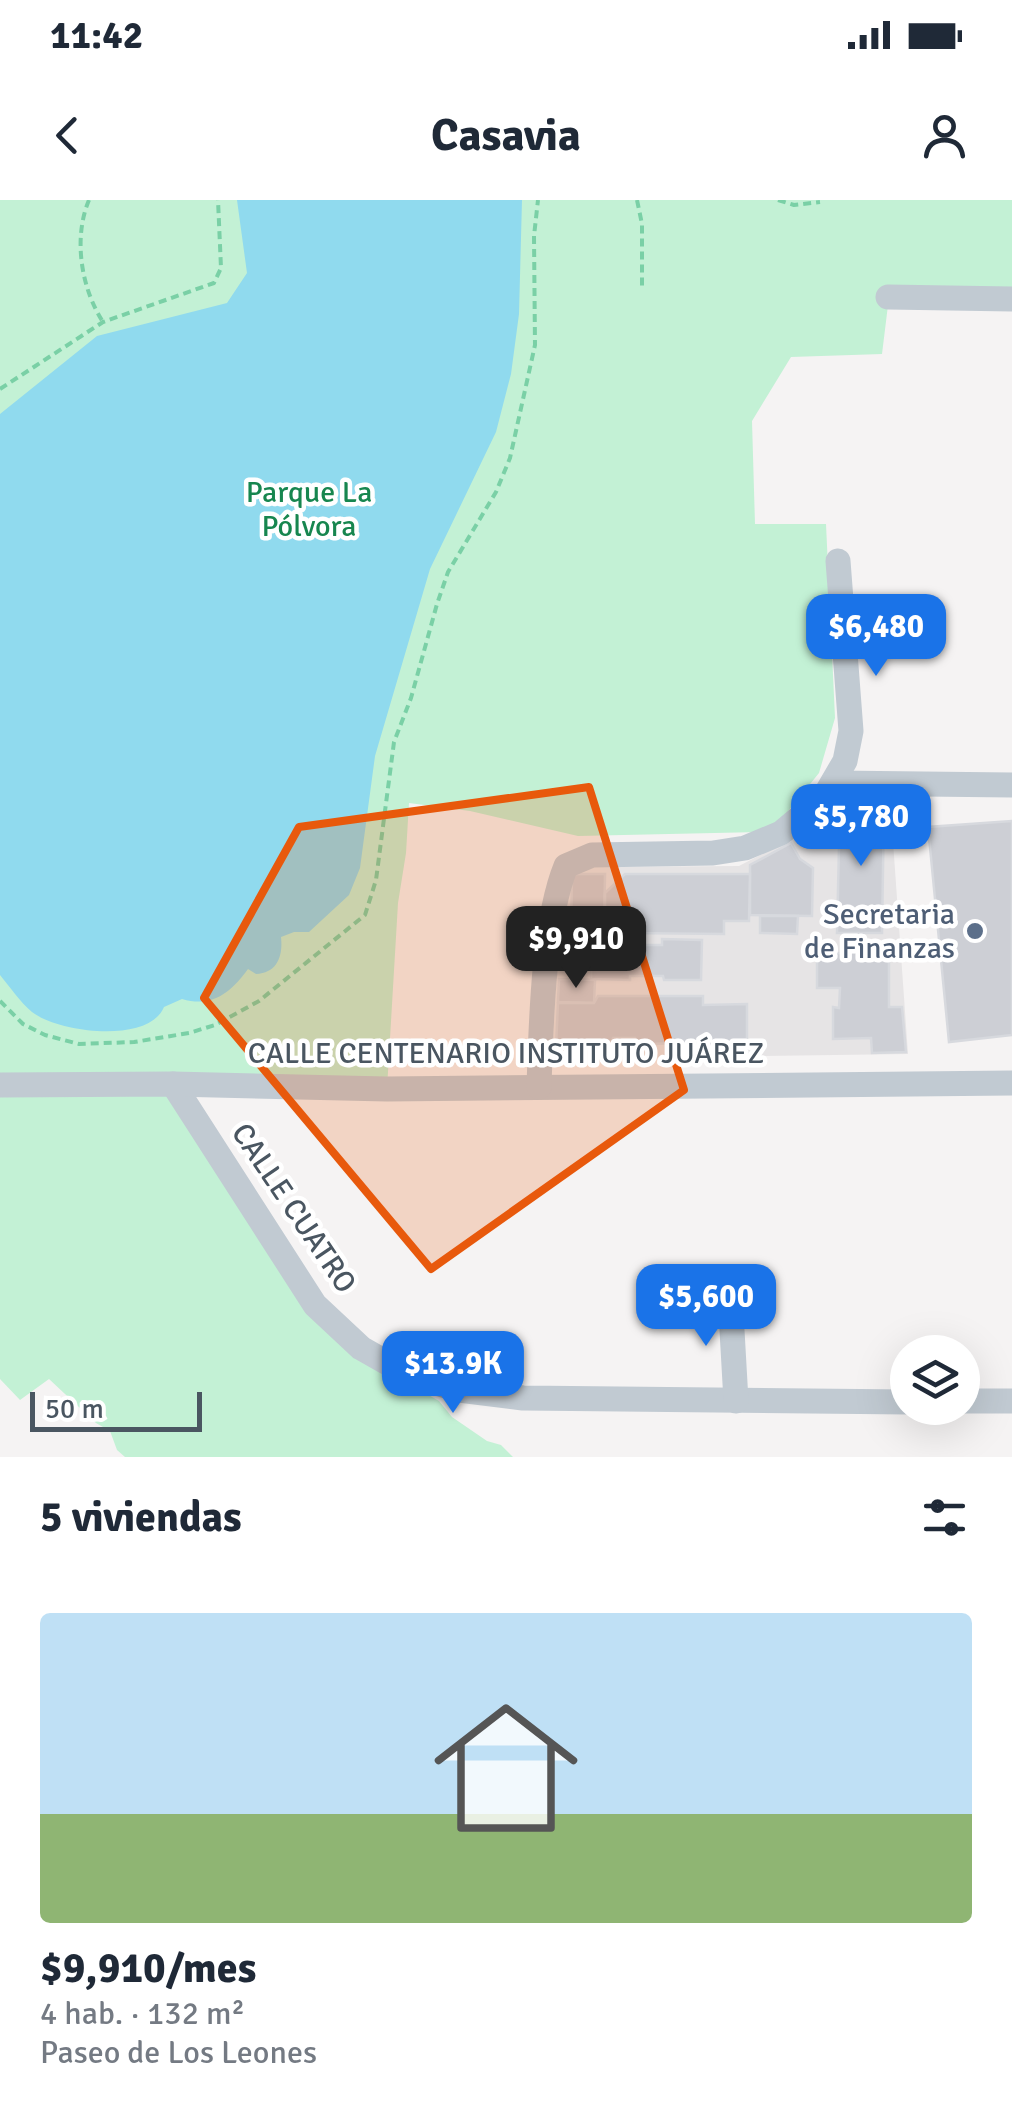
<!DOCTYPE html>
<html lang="es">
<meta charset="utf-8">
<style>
body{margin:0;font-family:Signika,sans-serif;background:#f6f6f7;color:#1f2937;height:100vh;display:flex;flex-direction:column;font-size:38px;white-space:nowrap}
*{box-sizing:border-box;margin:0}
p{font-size:32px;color:#747a83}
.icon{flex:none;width:55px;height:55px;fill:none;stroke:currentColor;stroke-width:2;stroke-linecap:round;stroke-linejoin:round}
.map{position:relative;height:1257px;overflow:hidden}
.drawer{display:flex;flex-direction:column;background:#fff;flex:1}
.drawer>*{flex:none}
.tools{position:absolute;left:890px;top:1135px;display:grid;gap:20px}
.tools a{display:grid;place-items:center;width:90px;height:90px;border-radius:50%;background:#fff;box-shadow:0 10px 40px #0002;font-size:50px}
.scale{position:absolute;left:30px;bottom:25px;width:172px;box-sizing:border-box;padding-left:10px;border:5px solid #4a5661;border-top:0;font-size:28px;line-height:35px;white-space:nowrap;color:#4a5661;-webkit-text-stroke:8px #fff;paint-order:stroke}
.price{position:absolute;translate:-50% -85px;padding:0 22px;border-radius:20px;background:#1a73e8;color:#fff;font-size:32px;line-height:65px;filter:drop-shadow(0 2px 5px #0008)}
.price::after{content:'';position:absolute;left:50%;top:60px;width:30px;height:22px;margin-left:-15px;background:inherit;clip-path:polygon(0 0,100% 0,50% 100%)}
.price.current{background:#222;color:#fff}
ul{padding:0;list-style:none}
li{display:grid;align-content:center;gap:20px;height:530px;padding:0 40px}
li+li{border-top:2px solid #e0e1e3}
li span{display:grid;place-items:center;height:310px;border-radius:10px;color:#555}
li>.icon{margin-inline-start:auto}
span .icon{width:180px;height:180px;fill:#fffc;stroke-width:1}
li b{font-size:42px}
h2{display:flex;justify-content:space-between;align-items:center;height:120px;padding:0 40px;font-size:42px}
.status{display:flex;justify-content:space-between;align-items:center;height:70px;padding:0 50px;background:#fff;direction:ltr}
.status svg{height:28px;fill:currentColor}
header{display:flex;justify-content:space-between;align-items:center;height:130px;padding:0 40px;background:#fff;font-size:45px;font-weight:800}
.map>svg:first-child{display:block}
.education{fill:#e6e4e5}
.green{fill:#c3f1d5}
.water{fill:#90daee}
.building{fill:#cdcfd5;stroke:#d7d9de;stroke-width:2.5}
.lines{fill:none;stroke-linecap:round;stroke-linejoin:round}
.path{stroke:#7ad0a6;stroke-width:4;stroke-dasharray:8 5;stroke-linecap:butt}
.street{stroke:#c1cad2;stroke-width:25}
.marked{fill:#e8590c;fill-opacity:0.2;stroke:#e8590c;stroke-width:8;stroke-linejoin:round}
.service-dot{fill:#5c6f8a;stroke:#fff;stroke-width:4}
.labels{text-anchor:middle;stroke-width:9;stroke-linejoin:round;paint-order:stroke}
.park-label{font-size:30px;fill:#17864f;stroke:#fff}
.service-label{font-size:30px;fill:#4e5e75;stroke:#fff;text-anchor:end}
.street-label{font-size:30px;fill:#4a5661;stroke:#fff}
</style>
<div class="status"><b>11:42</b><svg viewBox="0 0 49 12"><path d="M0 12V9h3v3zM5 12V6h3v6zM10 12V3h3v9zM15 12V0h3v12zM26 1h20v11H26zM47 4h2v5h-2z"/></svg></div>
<header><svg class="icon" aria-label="back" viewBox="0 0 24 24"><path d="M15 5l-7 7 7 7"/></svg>Casavia<svg class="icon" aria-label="person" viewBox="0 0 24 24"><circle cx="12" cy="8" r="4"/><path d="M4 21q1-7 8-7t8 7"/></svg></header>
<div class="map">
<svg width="1012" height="1257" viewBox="0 0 1012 1257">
<rect width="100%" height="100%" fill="#f5f3f3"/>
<!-- education -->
<path class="education" d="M 839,598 L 890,599 L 908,854 L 552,859 L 557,769 L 571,675 L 588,667 L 739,666 L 797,636 Z"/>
<!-- green -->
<g class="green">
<path d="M 0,0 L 1012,0 L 1012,97 L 889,97 L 882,154 L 791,157 L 752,221 L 755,324 L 826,324 L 835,518 L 819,573 L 781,620 L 760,632 L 578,636 L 470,611 L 409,603 L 406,653 L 398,703 L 387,889 L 0,885 Z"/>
<path d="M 174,891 L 263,1040 L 406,1182 L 439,1201 L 452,1217 L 487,1241 L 501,1245 L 513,1257 L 125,1257 L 117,1250 L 110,1231 L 96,1223 L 49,1179 L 20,1200 L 0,1179 L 0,894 Z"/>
</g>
<!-- water -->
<path class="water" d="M 237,0 L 522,0 L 519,114 L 511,174 L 496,232 L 430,369 L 375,556 L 360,668 L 349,695 L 309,732 L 294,732 L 281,737 C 283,755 278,773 256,774 L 248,769 C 231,792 213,808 182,799 L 164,807 C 149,844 59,833 32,812 C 20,802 10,787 0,775 L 0,214 L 97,136 L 227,103 L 247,73 Z"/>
<!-- building -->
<g class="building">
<path d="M 840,604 L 884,605 L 882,733 L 837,733 Z"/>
<path d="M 1012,621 L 1012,835 L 949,842 L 928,627 Z"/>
<path d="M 791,643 L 800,659 L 813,668 L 812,716 L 750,715 L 750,665 Z"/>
<path d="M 572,674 L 605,674 L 604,726 L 578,726 L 578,731 L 571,732 Z"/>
<path d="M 625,674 L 750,674 L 749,721 L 724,721 L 724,734 L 623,733 L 623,727 L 605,708 L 605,693 Z"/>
<path d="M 760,716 L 798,716 L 797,734 L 760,733 Z"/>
<path d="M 592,739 L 628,740 L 630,745 L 662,745 L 662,739 L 702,740 L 701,780 L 664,780 L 663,776 L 630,776 L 630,780 L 591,779 Z"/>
<path d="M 841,743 L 867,744 L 867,754 L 889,754 L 889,807 L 902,807 L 906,852 L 872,853 L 871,838 L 833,839 L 833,807 L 839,808 L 840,788 L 817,788 L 817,753 L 841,753 Z"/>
<path d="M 559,779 L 595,780 L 594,803 L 558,802 Z"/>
<path d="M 598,796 L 703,796 L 703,805 L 747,804 L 747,849 L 709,850 L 695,843 L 639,844 L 635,838 L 613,838 L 610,844 L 594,847 L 556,847 L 558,803 L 594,803 Z"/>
</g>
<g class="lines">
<!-- path -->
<g class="path">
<path d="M 89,0 C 73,38 81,88 103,122"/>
<path d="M 637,0 L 642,24 L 642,89"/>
<path d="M 778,0 L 794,5 L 820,2"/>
<path d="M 0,189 L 103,122 L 214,83 L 221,68 L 218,0"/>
<path d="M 0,801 L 23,824 L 45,835 L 79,844 L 134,842 L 189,833 L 215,825 L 259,801 L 365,715 L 376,680 L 394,542 L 411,498 L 437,404 L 448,372 L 496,292 L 510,258 L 535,145 L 534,36 L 538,0"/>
</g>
<!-- street -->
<g class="street">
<path d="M 888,97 L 1012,99"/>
<path d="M 834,583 L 1012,585"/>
<path d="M 173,884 L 315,1105 L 361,1148 L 405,1173 L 459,1190 L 523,1198 L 908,1202"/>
<path d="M 0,885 L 173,884 L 387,889 L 1012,883"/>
<path d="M 539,887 C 541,826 543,722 566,666 L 592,655 L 713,653 L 745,648 L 781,633 L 824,597 L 845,561 L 851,531 L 838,361"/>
<path d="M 730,1095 L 736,1201"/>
<path d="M 962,1201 L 1012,1201"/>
</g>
</g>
<!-- marked area -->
<path class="marked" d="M 589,587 L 684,890 L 431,1069 L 204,798 L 299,627 Z"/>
<!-- markers -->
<circle class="service-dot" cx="975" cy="731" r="10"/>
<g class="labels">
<!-- park labels -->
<g class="park-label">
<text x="309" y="302">Parque La<tspan x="309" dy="34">Pólvora</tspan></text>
</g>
<!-- service labels -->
<g class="service-label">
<text x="955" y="724">Secretaria<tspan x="955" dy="34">de Finanzas</tspan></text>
</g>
<!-- street labels -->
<g class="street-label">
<text x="506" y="863">CALLE CENTENARIO INSTITUTO JUÁREZ</text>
<text transform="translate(294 1008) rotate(56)" y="10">CALLE CUATRO</text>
</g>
</g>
</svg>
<div class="tools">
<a><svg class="icon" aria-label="layers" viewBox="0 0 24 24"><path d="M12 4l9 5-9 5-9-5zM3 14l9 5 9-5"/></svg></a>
</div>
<div class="scale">50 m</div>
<b class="price" style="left:876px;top:479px">$6,480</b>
<b class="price" style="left:861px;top:669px">$5,780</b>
<b class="price current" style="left:576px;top:791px">$9,910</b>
<b class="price" style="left:706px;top:1149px">$5,600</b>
<b class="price" style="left:453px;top:1216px">$13.9K</b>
</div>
<section class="drawer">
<h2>5 viviendas<svg class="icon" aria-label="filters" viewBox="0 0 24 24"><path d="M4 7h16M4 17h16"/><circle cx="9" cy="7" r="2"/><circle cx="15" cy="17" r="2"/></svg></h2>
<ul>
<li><span style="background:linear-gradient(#bfe0f5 65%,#8fb573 0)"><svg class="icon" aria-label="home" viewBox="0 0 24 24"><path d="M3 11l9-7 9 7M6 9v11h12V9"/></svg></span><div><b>$9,910/mes</b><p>4 hab. · 132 m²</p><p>Paseo de Los Leones</p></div></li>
</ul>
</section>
